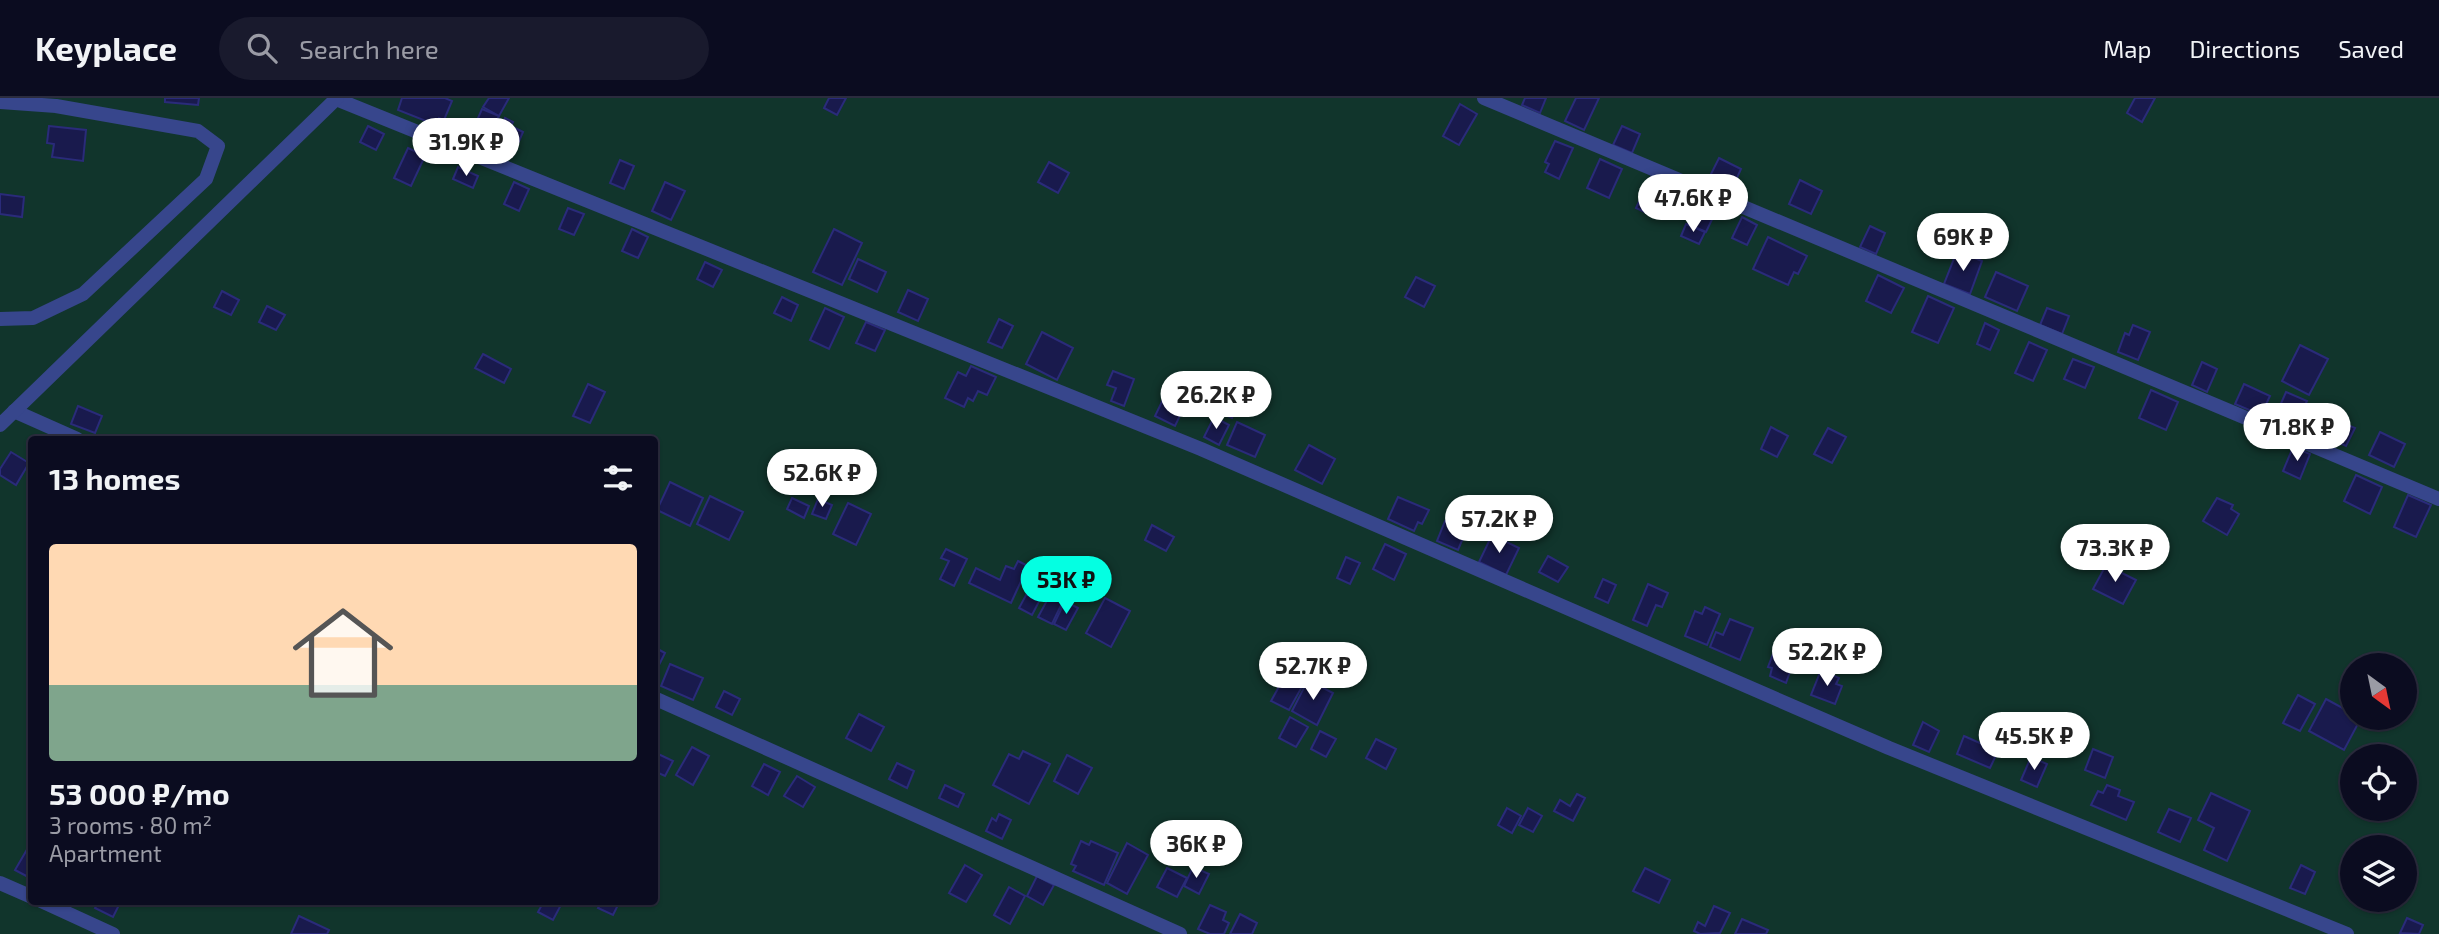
<!DOCTYPE html>
<meta charset="utf-8">
<style>
body{margin:0;font-family:"Exo 2",sans-serif;background:#191a2d;color:#f1f3f6;height:100vh;display:flex;flex-direction:column;font-size:26px;white-space:nowrap}
*{box-sizing:border-box;margin:0}
p{font-size:23px;color:#9a9ba5}
.icon{flex:none;width:38px;height:38px;fill:none;stroke:currentColor;stroke-width:2;stroke-linecap:round;stroke-linejoin:round}
.map{position:relative;flex:1;overflow:hidden}
.drawer{position:absolute;left:28px;top:338px;width:630px;height:469px;display:flex;flex-direction:column;background:#0b0c20;border-radius:7px;box-shadow:0 2px 5px #0004,0 0 0 2px #2b2c3e}
.drawer>*{flex:none}
.needle{width:46px;rotate:147deg}
.buttons{position:absolute;left:2340px;top:555px;display:grid;gap:14px}
.buttons a{display:grid;place-items:center;width:77px;height:77px;border-radius:50%;background:#0b0c20;box-shadow:0 2px 5px #0004,0 0 0 2px #2b2c3e;font-size:35px}
.price{position:absolute;translate:-50% -60px;padding:0 16px;border-radius:24px;background:#fff;color:#222;font-size:23px;line-height:46px;filter:drop-shadow(0 2px 4px #0008)}
.price::after{content:'';position:absolute;left:50%;top:42px;width:21px;height:16px;margin-left:-10px;background:inherit;clip-path:polygon(0 0,100% 0,50% 100%)}
.price.selected{background:#04ffe2;color:#111}
ul{padding:0;list-style:none}
li{display:grid;align-content:center;gap:14px;height:371px;padding:0 21px}
li span{display:grid;place-items:center;height:217px;border-radius:7px;color:#555}
li>.icon{margin-inline-start:auto}
span .icon{width:126px;height:126px;fill:#fffc;stroke-width:1}
li b{font-size:30px}
h2{display:flex;justify-content:space-between;align-items:center;height:84px;padding:0 21px;font-size:30px}
header{display:flex;align-items:center;gap:42px;box-sizing:border-box;height:98px;padding:0 35px;background:#0b0c20;border-bottom:2px solid #2b2c3e}
header strong{font-size:33px}
nav{display:flex;gap:38px;margin-inline-start:auto;font-size:24px}
.search{width:490px;height:63px;background:#191a2d;display:flex;align-items:center;gap:18px;box-sizing:border-box;padding:0 24px;border-radius:38px;color:#9a9ba5;font-size:26px}
.map>svg:first-child{display:block}
.green{fill:#11352c;fill-rule:evenodd}
.building{fill:#191a4d;stroke:#2a2b7a;stroke-width:2}
.lines{fill:none;stroke-linecap:round;stroke-linejoin:round}
.lane{stroke:#37468c;stroke-width:14}
</style>
<header>
<strong>Keyplace</strong>
<div class="search"><svg class="icon" aria-label="search" viewBox="0 0 24 24"><circle cx="10" cy="10" r="6"/><path d="M15 15l6 6"/></svg>Search here</div>
<nav><a>Map</a><a>Directions</a><a>Saved</a></nav>
</header>
<div class="map">
<svg width="2439" height="836" viewBox="0 0 2439 836">
<rect width="100%" height="100%" fill="#0f102a"/>
<!-- green -->
<path class="green" d="M 0,0 L 2439,0 L 2439,836 L 0,836 ZM 32,341 L 654,341 L 654,803 L 32,803 ZM 2352,567 L 2404,567 L 2404,620 L 2352,620 ZM 2352,658 L 2404,658 L 2404,710 L 2352,710 ZM 2352,749 L 2404,749 L 2404,802 L 2352,802 Z"/>
<!-- building -->
<g class="building">
<path d="M 165,0 L 199,0 L 198,7 L 165,4 Z"/>
<path d="M 402,0 L 445,0 L 452,3 L 444,22 L 439,20 L 436,27 L 398,12 Z"/>
<path d="M 489,0 L 509,0 L 499,18 L 483,9 Z"/>
<path d="M 829,0 L 846,0 L 837,17 L 824,10 Z"/>
<path d="M 1525,0 L 1546,0 L 1540,15 L 1522,7 Z"/>
<path d="M 1576,0 L 1599,0 L 1584,32 L 1565,23 Z"/>
<path d="M 2135,0 L 2155,0 L 2142,24 L 2127,15 Z"/>
<path d="M 1460,6 L 1477,16 L 1459,47 L 1443,38 Z"/>
<path d="M 482,11 L 499,18 L 497,22 L 503,25 L 505,20 L 513,24 L 511,28 L 523,34 L 513,57 L 470,38 Z"/>
<path d="M 49,28 L 86,32 L 83,63 L 52,59 L 54,46 L 47,45 Z"/>
<path d="M 368,28 L 384,36 L 376,52 L 360,44 Z"/>
<path d="M 1622,28 L 1640,36 L 1632,55 L 1613,47 Z"/>
<path d="M 1555,43 L 1573,50 L 1559,81 L 1545,74 L 1549,66 L 1545,64 Z"/>
<path d="M 408,50 L 425,58 L 411,88 L 394,80 Z"/>
<path d="M 1719,60 L 1741,71 L 1732,91 L 1709,80 Z"/>
<path d="M 1600,61 L 1622,71 L 1609,100 L 1587,90 Z"/>
<path d="M 620,62 L 634,68 L 624,91 L 610,85 Z"/>
<path d="M 1049,64 L 1069,75 L 1058,95 L 1038,84 Z"/>
<path d="M 458,69 L 478,78 L 473,90 L 453,81 Z"/>
<path d="M 1651,79 L 1670,88 L 1655,119 L 1636,110 Z"/>
<path d="M 1800,82 L 1822,93 L 1811,116 L 1789,106 Z"/>
<path d="M 514,84 L 529,91 L 519,113 L 504,106 Z"/>
<path d="M 665,84 L 685,93 L 671,122 L 652,113 Z"/>
<path d="M 0,96 L 24,99 L 22,119 L 0,116 Z"/>
<path d="M 1701,99 L 1719,107 L 1706,134 L 1688,126 Z"/>
<path d="M 568,110 L 584,116 L 574,137 L 559,131 Z"/>
<path d="M 1742,119 L 1757,127 L 1747,147 L 1732,140 Z"/>
<path d="M 1686,126 L 1705,134 L 1699,146 L 1681,138 Z"/>
<path d="M 1870,128 L 1885,135 L 1876,156 L 1860,149 Z"/>
<path d="M 632,131 L 648,139 L 638,160 L 622,153 Z"/>
<path d="M 834,131 L 862,145 L 842,187 L 813,174 Z"/>
<path d="M 1768,139 L 1807,158 L 1798,176 L 1794,174 L 1788,187 L 1753,171 Z"/>
<path d="M 1957,153 L 1982,163 L 1970,196 L 1944,186 Z"/>
<path d="M 858,161 L 886,174 L 877,194 L 849,181 Z"/>
<path d="M 705,164 L 722,172 L 713,189 L 697,181 Z"/>
<path d="M 1996,174 L 2028,188 L 2017,213 L 1985,199 Z"/>
<path d="M 1878,177 L 1904,190 L 1891,215 L 1866,203 Z"/>
<path d="M 1416,179 L 1435,188 L 1424,209 L 1405,199 Z"/>
<path d="M 908,192 L 928,201 L 918,223 L 898,214 Z"/>
<path d="M 222,193 L 239,202 L 231,217 L 214,209 Z"/>
<path d="M 1928,198 L 1954,210 L 1938,245 L 1912,234 Z"/>
<path d="M 782,199 L 798,207 L 791,223 L 774,215 Z"/>
<path d="M 267,208 L 285,217 L 276,232 L 259,224 Z"/>
<path d="M 825,210 L 844,219 L 829,251 L 810,242 Z"/>
<path d="M 2047,210 L 2069,218 L 2062,236 L 2040,227 Z"/>
<path d="M 999,221 L 1013,228 L 1002,250 L 988,244 Z"/>
<path d="M 866,224 L 885,232 L 875,253 L 856,245 Z"/>
<path d="M 1985,225 L 1999,232 L 1990,252 L 1977,246 Z"/>
<path d="M 2133,227 L 2150,234 L 2138,262 L 2118,254 L 2125,235 L 2129,237 Z"/>
<path d="M 1042,234 L 1073,250 L 1057,282 L 1026,266 Z"/>
<path d="M 2029,244 L 2047,252 L 2033,283 L 2015,275 Z"/>
<path d="M 2300,247 L 2328,261 L 2309,297 L 2282,283 Z"/>
<path d="M 483,256 L 511,271 L 504,285 L 475,270 Z"/>
<path d="M 2073,261 L 2094,269 L 2085,290 L 2064,281 Z"/>
<path d="M 2202,264 L 2217,271 L 2207,294 L 2192,287 Z"/>
<path d="M 971,268 L 996,279 L 987,297 L 978,293 L 973,303 L 968,300 L 964,309 L 945,300 L 958,274 L 966,278 Z"/>
<path d="M 1113,273 L 1134,281 L 1124,308 L 1111,303 L 1116,290 L 1107,287 Z"/>
<path d="M 1171,285 L 1191,295 L 1175,328 L 1155,318 Z"/>
<path d="M 588,286 L 605,294 L 590,325 L 573,318 Z"/>
<path d="M 2244,286 L 2270,298 L 2261,317 L 2235,306 Z"/>
<path d="M 2151,292 L 2178,304 L 2166,332 L 2139,320 Z"/>
<path d="M 2286,294 L 2307,303 L 2296,328 L 2275,319 Z"/>
<path d="M 1225,298 L 1239,305 L 1232,320 L 1217,313 Z"/>
<path d="M 78,308 L 102,318 L 95,335 L 71,326 Z"/>
<path d="M 2332,313 L 2345,319 L 2343,325 L 2355,330 L 2346,348 L 2322,337 Z"/>
<path d="M 1214,319 L 1229,327 L 1219,347 L 1204,339 Z"/>
<path d="M 1237,324 L 1265,337 L 1255,359 L 1227,347 Z"/>
<path d="M 1771,329 L 1788,338 L 1777,359 L 1761,351 Z"/>
<path d="M 1828,330 L 1846,339 L 1832,365 L 1814,356 Z"/>
<path d="M 2380,334 L 2405,346 L 2394,369 L 2369,357 Z"/>
<path d="M 1309,347 L 1335,361 L 1322,386 L 1295,372 Z"/>
<path d="M 2293,349 L 2310,356 L 2300,381 L 2283,373 Z"/>
<path d="M 11,354 L 29,365 L 16,387 L 0,377 L 0,371 Z"/>
<path d="M 834,375 L 848,382 L 842,395 L 828,388 Z"/>
<path d="M 2356,377 L 2382,389 L 2370,416 L 2344,403 Z"/>
<path d="M 670,384 L 703,400 L 690,428 L 657,412 Z"/>
<path d="M 2408,397 L 2431,407 L 2416,439 L 2394,429 Z"/>
<path d="M 710,398 L 743,414 L 729,442 L 697,426 Z"/>
<path d="M 1398,399 L 1429,412 L 1422,426 L 1418,424 L 1414,433 L 1388,421 Z"/>
<path d="M 792,400 L 809,408 L 804,420 L 787,411 Z"/>
<path d="M 2217,400 L 2233,407 L 2231,411 L 2239,416 L 2227,437 L 2203,423 Z"/>
<path d="M 818,401 L 832,407 L 826,421 L 812,416 Z"/>
<path d="M 848,405 L 871,416 L 856,447 L 833,436 Z"/>
<path d="M 1445,423 L 1466,433 L 1458,452 L 1437,443 Z"/>
<path d="M 1152,427 L 1174,439 L 1166,453 L 1145,442 Z"/>
<path d="M 1492,437 L 1519,450 L 1506,477 L 1479,464 Z"/>
<path d="M 1385,446 L 1406,456 L 1394,482 L 1373,471 Z"/>
<path d="M 946,451 L 967,461 L 954,488 L 940,481 L 949,463 L 941,460 Z"/>
<path d="M 1548,458 L 1568,469 L 1558,484 L 1539,474 Z"/>
<path d="M 1346,459 L 1360,465 L 1350,486 L 1337,480 Z"/>
<path d="M 1018,463 L 1028,468 L 1011,505 L 969,485 L 976,470 L 1000,482 L 1006,468 L 1014,471 Z"/>
<path d="M 2106,467 L 2136,482 L 2123,506 L 2093,491 Z"/>
<path d="M 1603,481 L 1616,487 L 1608,505 L 1595,499 Z"/>
<path d="M 1648,486 L 1668,495 L 1662,509 L 1656,507 L 1647,528 L 1633,522 Z"/>
<path d="M 1031,488 L 1044,494 L 1032,517 L 1019,510 Z"/>
<path d="M 1050,497 L 1063,503 L 1052,526 L 1038,519 Z"/>
<path d="M 1105,500 L 1130,513 L 1111,549 L 1086,535 Z"/>
<path d="M 1065,503 L 1078,510 L 1066,532 L 1054,526 Z"/>
<path d="M 1705,509 L 1720,516 L 1707,547 L 1685,538 L 1695,513 L 1702,516 Z"/>
<path d="M 1730,521 L 1753,530 L 1740,562 L 1710,549 L 1716,534 L 1723,537 Z"/>
<path d="M 1782,548 L 1797,554 L 1786,585 L 1770,578 L 1772,570 L 1768,569 L 1773,556 L 1778,557 Z"/>
<path d="M 654,549 L 665,555 L 657,571 L 654,569 Z"/>
<path d="M 670,566 L 703,580 L 693,602 L 661,588 Z"/>
<path d="M 1821,572 L 1839,580 L 1836,586 L 1842,588 L 1835,606 L 1811,597 Z"/>
<path d="M 1286,576 L 1304,585 L 1289,612 L 1271,603 Z"/>
<path d="M 1308,582 L 1333,595 L 1317,627 L 1292,613 Z"/>
<path d="M 724,593 L 740,601 L 732,617 L 716,609 Z"/>
<path d="M 2298,597 L 2315,606 L 2300,633 L 2283,625 Z"/>
<path d="M 2326,601 L 2352,615 L 2352,620 L 2361,620 L 2344,652 L 2309,633 Z"/>
<path d="M 859,616 L 884,629 L 871,653 L 846,640 Z"/>
<path d="M 1290,619 L 1308,629 L 1296,649 L 1279,640 Z"/>
<path d="M 1923,624 L 1939,633 L 1929,654 L 1913,647 Z"/>
<path d="M 1320,633 L 1336,641 L 1326,659 L 1311,651 Z"/>
<path d="M 1964,638 L 1998,653 L 1990,670 L 1957,656 Z"/>
<path d="M 1376,641 L 1396,651 L 1386,671 L 1366,660 Z"/>
<path d="M 692,649 L 709,658 L 693,687 L 676,677 Z"/>
<path d="M 2093,651 L 2113,659 L 2105,680 L 2085,672 Z"/>
<path d="M 1023,653 L 1050,666 L 1029,706 L 993,687 L 1009,656 L 1019,661 Z"/>
<path d="M 654,654 L 673,663 L 665,678 L 654,673 Z"/>
<path d="M 1067,657 L 1092,670 L 1078,696 L 1054,683 Z"/>
<path d="M 2031,659 L 2047,666 L 2037,689 L 2021,682 Z"/>
<path d="M 897,665 L 914,673 L 907,690 L 889,681 Z"/>
<path d="M 764,666 L 780,674 L 768,697 L 752,688 Z"/>
<path d="M 797,678 L 815,689 L 803,709 L 784,698 Z"/>
<path d="M 945,687 L 964,696 L 958,709 L 939,700 Z"/>
<path d="M 2107,687 L 2120,692 L 2118,698 L 2134,704 L 2126,722 L 2091,707 L 2098,693 L 2103,695 Z"/>
<path d="M 2211,695 L 2250,713 L 2227,763 L 2204,752 L 2214,730 L 2198,722 Z"/>
<path d="M 1577,696 L 1585,700 L 1573,723 L 1554,713 L 1560,702 L 1570,708 Z"/>
<path d="M 1507,710 L 1521,718 L 1512,735 L 1498,727 Z"/>
<path d="M 1528,710 L 1542,718 L 1533,734 L 1519,727 Z"/>
<path d="M 2169,711 L 2191,720 L 2180,744 L 2158,734 Z"/>
<path d="M 999,716 L 1011,722 L 1002,741 L 986,733 L 992,720 L 996,723 Z"/>
<path d="M 32,743 L 32,781 L 15,772 Z"/>
<path d="M 1081,743 L 1089,747 L 1091,743 L 1118,755 L 1104,787 L 1073,773 L 1076,768 L 1071,766 Z"/>
<path d="M 1127,745 L 1148,757 L 1127,796 L 1107,785 Z"/>
<path d="M 965,767 L 982,777 L 966,804 L 949,795 Z"/>
<path d="M 2301,767 L 2315,774 L 2305,796 L 2290,790 Z"/>
<path d="M 1193,769 L 1209,776 L 1199,796 L 1184,788 Z"/>
<path d="M 1167,770 L 1187,780 L 1177,799 L 1157,789 Z"/>
<path d="M 1645,770 L 1670,782 L 1659,805 L 1633,793 Z"/>
<path d="M 1037,778 L 1054,787 L 1043,807 L 1027,798 Z"/>
<path d="M 1009,789 L 1025,798 L 1010,826 L 994,817 Z"/>
<path d="M 99,803 L 121,803 L 113,819 L 95,810 Z"/>
<path d="M 544,803 L 563,803 L 553,822 L 538,814 Z"/>
<path d="M 602,803 L 620,803 L 613,817 L 598,810 Z"/>
<path d="M 1210,807 L 1226,814 L 1223,822 L 1229,825 L 1224,836 L 1210,836 L 1198,831 Z"/>
<path d="M 1714,808 L 1730,815 L 1720,835 L 1700,836 L 1694,833 L 1698,824 L 1705,828 Z"/>
<path d="M 1240,816 L 1257,825 L 1252,836 L 1230,836 Z"/>
<path d="M 299,818 L 329,832 L 327,836 L 291,836 Z"/>
<path d="M 2407,820 L 2423,827 L 2419,836 L 2400,835 Z"/>
<path d="M 1742,821 L 1768,832 L 1766,836 L 1735,836 Z"/>
</g>
<g class="lines">
<!-- lane -->
<g class="lane">
<path d="M 1484,0 L 2439,401"/>
<path d="M 336,1 L 1201,351 L 1889,650 L 2347,836"/>
<path d="M 0,4 L 56,8 L 198,33 L 218,48 L 206,81 L 83,196 L 33,220 L 0,221"/>
<path d="M 14,313 L 77,341"/>
<path d="M 0,327 L 337,0"/>
<path d="M 654,600 L 1180,836"/>
<path d="M 0,785 L 32,799"/>
<path d="M 41,803 L 113,836"/>
</g>
</g>
</svg>
<div class="buttons">
<a><svg class="needle" viewBox="-14 -14 28 28"><path d="M0-13l5 13h-10z" fill="#e53935"/><path d="M0 13l5-13h-10z" fill="#9a9ba5"/></svg></a>
<a><svg class="icon" aria-label="locate" viewBox="0 0 24 24"><circle cx="12" cy="12" r="6"/><path d="M12 2v4M12 18v4M2 12h4M18 12h4"/></svg></a>
<a><svg class="icon" aria-label="layers" viewBox="0 0 24 24"><path d="M12 4l9 5-9 5-9-5zM3 14l9 5 9-5"/></svg></a>
</div>
<b class="price" style="left:466px;top:80px">31.9K ₽</b>
<b class="price" style="left:1693px;top:136px">47.6K ₽</b>
<b class="price" style="left:1963px;top:175px">69K ₽</b>
<b class="price" style="left:1216px;top:333px">26.2K ₽</b>
<b class="price" style="left:2297px;top:365px">71.8K ₽</b>
<b class="price" style="left:822px;top:411px">52.6K ₽</b>
<b class="price" style="left:1499px;top:457px">57.2K ₽</b>
<b class="price" style="left:2115px;top:486px">73.3K ₽</b>
<b class="price selected" style="left:1066px;top:518px">53K ₽</b>
<b class="price" style="left:1827px;top:590px">52.2K ₽</b>
<b class="price" style="left:1313px;top:604px">52.7K ₽</b>
<b class="price" style="left:2034px;top:674px">45.5K ₽</b>
<b class="price" style="left:1196px;top:782px">36K ₽</b>
<section class="drawer">
<h2>13 homes<svg class="icon" aria-label="filters" viewBox="0 0 24 24"><path d="M4 7h16M4 17h16"/><circle cx="9" cy="7" r="2"/><circle cx="15" cy="17" r="2"/></svg></h2>
<ul>
<li><span style="background:linear-gradient(#ffd9b3 65%,#7fa58c 0)"><svg class="icon" aria-label="home" viewBox="0 0 24 24"><path d="M3 11l9-7 9 7M6 9v11h12V9"/></svg></span><div><b>53 000 ₽/mo</b><p>3 rooms · 80 m²</p><p>Apartment</p></div></li>
</ul>
</section>
</div>
